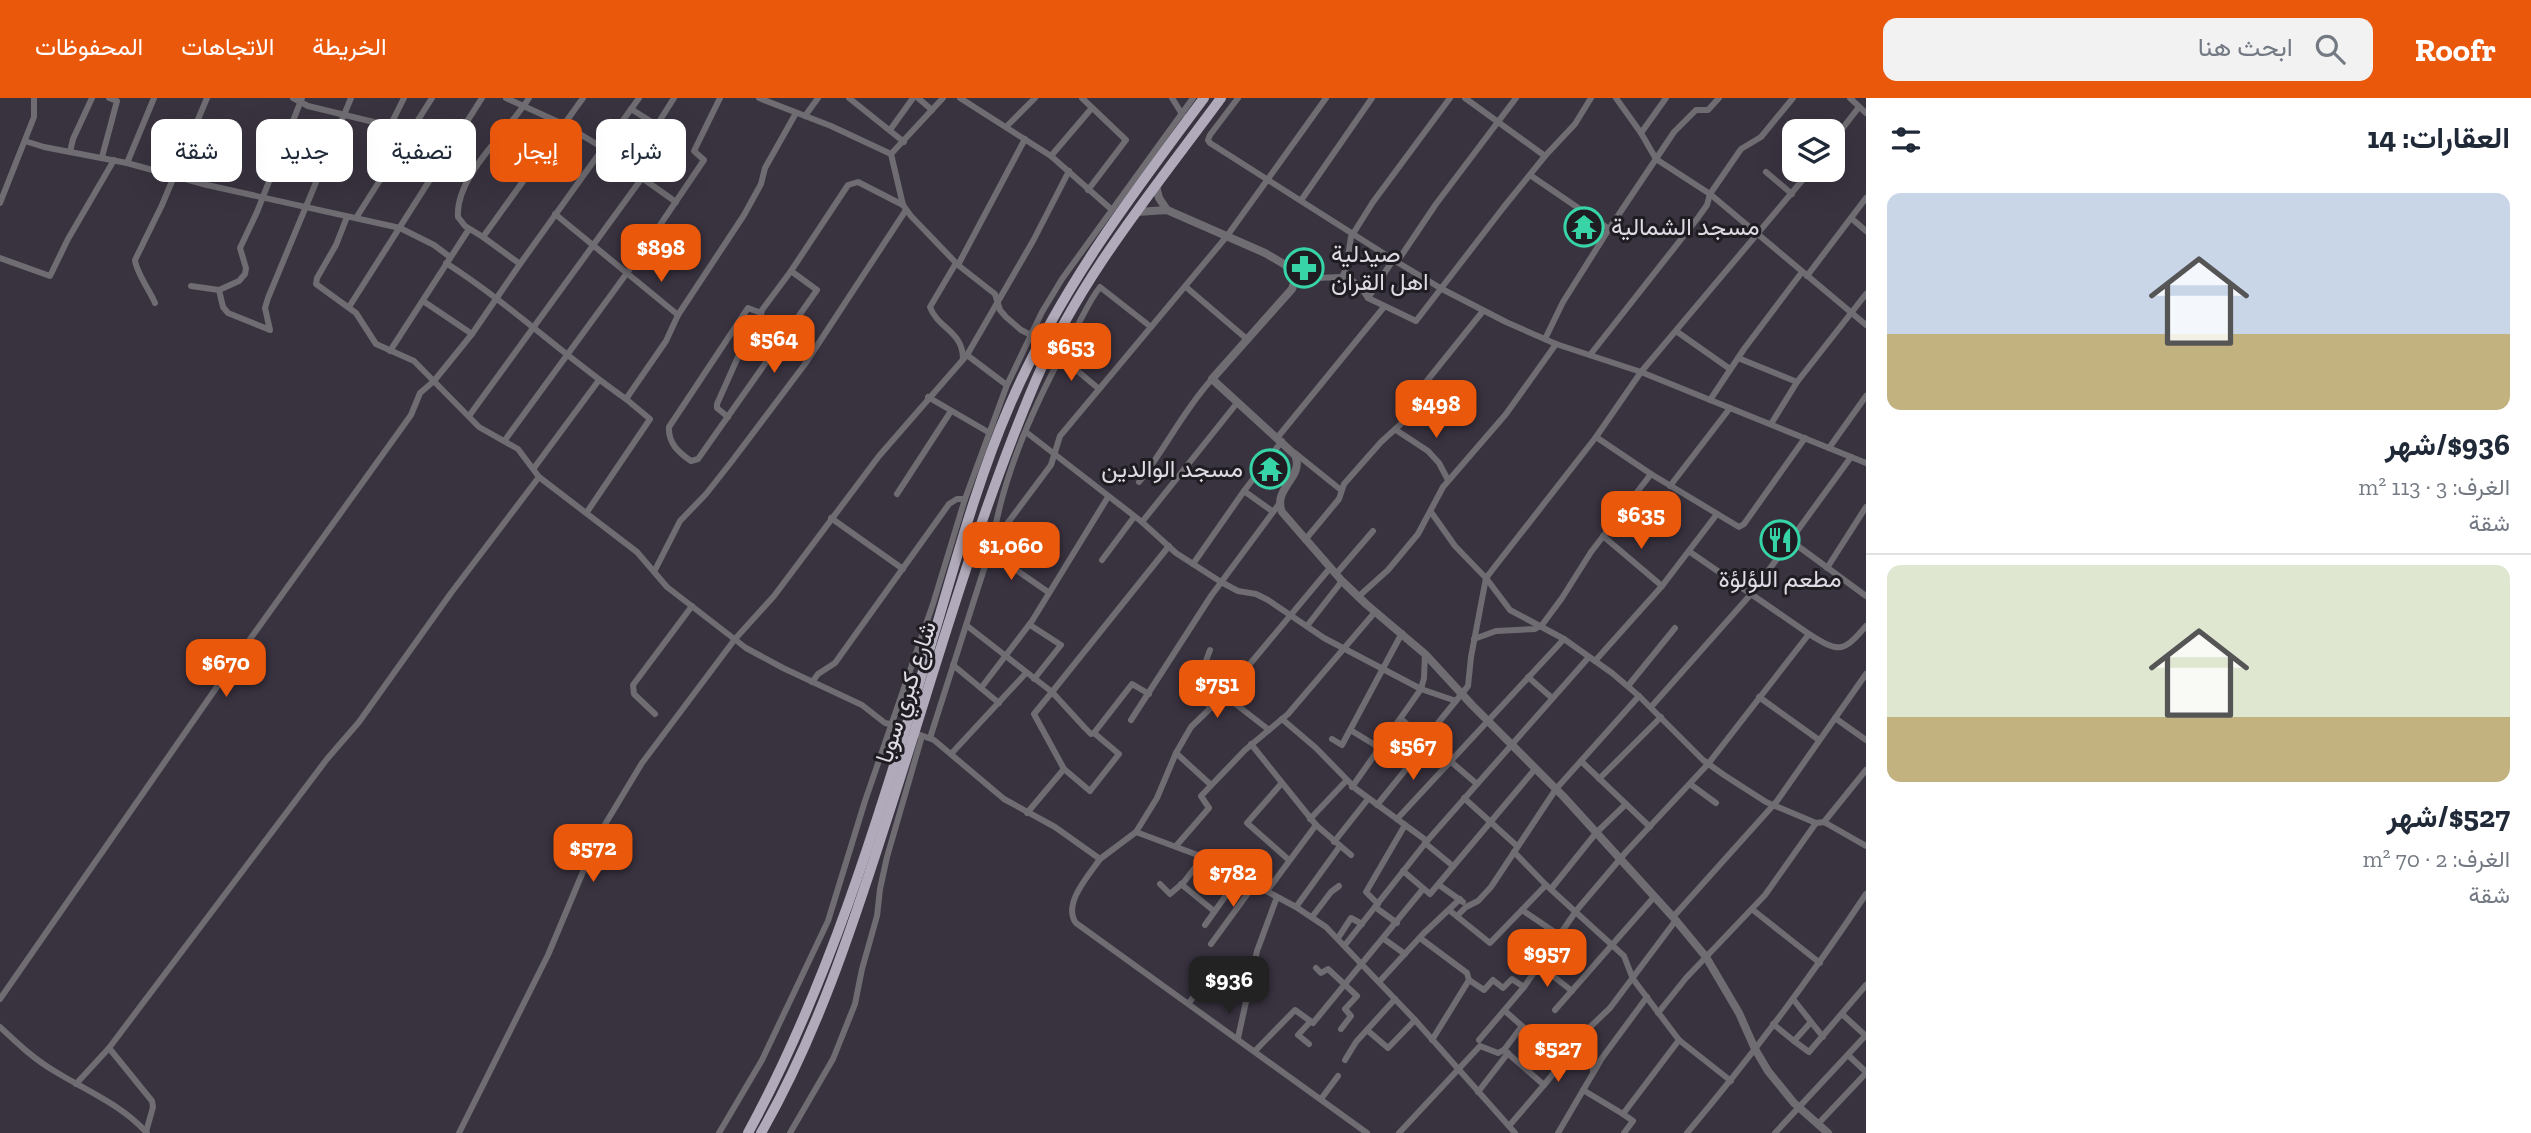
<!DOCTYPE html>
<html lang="ar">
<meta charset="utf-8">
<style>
body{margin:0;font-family:"Zilla Slab",Vazirmatn,serif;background:#f2f2f3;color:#1f2937;direction:rtl;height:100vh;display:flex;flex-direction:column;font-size:26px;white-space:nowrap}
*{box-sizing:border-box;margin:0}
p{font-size:23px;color:#747a83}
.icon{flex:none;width:38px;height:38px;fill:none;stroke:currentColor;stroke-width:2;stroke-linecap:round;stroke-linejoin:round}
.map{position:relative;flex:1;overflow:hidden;direction:ltr}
.sheet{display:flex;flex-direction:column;background:#fff;width:665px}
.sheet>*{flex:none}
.hud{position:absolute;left:21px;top:21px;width:665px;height:63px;direction:rtl;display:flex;gap:14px}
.fabs{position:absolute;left:1782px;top:21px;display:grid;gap:14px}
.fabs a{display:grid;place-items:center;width:63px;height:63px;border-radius:14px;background:#fff;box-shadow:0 7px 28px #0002;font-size:35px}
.price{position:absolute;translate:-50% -60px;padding:0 16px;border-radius:14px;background:#ea580c;color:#fff;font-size:23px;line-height:46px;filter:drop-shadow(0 2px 4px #0008)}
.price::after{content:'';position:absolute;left:50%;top:42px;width:21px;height:16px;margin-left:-10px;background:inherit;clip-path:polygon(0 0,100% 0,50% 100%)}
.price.current{background:#222;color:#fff}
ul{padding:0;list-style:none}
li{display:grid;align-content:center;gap:14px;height:371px;padding:0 21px}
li+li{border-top:2px solid #e0e1e3}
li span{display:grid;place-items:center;height:217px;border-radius:14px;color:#555}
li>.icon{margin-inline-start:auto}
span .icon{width:126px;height:126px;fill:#fffc;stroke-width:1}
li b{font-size:30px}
h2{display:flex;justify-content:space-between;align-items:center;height:84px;padding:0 21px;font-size:30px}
.pill{padding:0 24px;border-radius:14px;background:#fff;box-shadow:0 7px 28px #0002;font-size:24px;line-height:63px}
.pill.current{background:#ea580c;color:#fff}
header{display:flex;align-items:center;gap:42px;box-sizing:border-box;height:98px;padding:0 35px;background:#ea580c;color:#fff}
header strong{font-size:33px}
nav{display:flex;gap:38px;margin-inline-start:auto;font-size:24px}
.search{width:490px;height:63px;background:#f2f2f3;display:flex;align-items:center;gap:18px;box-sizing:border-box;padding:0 24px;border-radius:14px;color:#747a83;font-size:26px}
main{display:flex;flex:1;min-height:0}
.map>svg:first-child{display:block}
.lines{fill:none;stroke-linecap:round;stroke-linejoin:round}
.minor{stroke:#6f6c72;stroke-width:6}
.tertiary{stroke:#6f6c72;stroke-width:8}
.trunk{stroke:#b1aaba;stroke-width:10}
.labels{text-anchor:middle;stroke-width:6;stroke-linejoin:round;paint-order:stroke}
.poi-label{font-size:24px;fill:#dfdbe4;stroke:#1f1c22;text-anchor:start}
.street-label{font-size:24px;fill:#dfdbe4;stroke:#1f1c22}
</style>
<header>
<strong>Roofr</strong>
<div class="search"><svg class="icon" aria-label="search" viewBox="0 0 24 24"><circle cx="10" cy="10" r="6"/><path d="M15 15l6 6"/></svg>ابحث هنا</div>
<nav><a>الخريطة</a><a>الاتجاهات</a><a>المحفوظات</a></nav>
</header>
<main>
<section class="sheet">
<h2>العقارات: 14<svg class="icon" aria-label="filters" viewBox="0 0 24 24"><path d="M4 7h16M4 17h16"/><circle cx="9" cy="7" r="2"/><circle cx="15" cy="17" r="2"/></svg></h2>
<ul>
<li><span style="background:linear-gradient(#c9d6e8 65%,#c2b280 0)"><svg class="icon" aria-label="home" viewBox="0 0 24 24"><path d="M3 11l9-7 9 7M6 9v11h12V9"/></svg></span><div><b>$936/شهر</b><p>الغرف: 3 · 113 m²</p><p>شقة</p></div></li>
<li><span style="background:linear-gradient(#dfe7d0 70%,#c2b280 0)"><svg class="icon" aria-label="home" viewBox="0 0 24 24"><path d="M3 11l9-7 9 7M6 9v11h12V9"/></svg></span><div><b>$527/شهر</b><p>الغرف: 2 · 70 m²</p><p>شقة</p></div></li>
</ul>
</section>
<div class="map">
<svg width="1866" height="1035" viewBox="0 0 1866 1035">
<rect width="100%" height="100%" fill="#393340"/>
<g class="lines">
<!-- minor -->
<g class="minor">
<path d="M 293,0 L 308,8 L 390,28 L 453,47"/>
<path d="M 506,0 L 565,27 L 603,50"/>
<path d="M 529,0 C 508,34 455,78 458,119 L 465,128 L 483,139 L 583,0"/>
<path d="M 759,0 L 831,28 L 891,56"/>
<path d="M 849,0 L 904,44"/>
<path d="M 918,0 L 932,12"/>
<path d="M 960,0 L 1051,58 L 1111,111"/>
<path d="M 1082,0 L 1126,42 L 1088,92"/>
<path d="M 1172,0 L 1182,16"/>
<path d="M 1238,0 L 1210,37 L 1208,42 L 1210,45 L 1397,164 L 1442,191 L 1506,224 L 1556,246 L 1641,274 L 1866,365"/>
<path d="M 1465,0 L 1545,58"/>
<path d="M 1616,0 L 1641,35 L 1656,61 L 1710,96 L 1866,227"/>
<path d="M 1850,0 L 1866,15"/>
<path d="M 631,11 L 671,36 L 642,80 L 676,104"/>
<path d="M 805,18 L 818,0"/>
<path d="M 657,27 L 674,0"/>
<path d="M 390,28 L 404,0"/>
<path d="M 1007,28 L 1035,0"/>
<path d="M 890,32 L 913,0"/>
<path d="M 1641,35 L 1666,0"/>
<path d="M 25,43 L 44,49 L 127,65 L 207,87 L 400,130 L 434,147 L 450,159"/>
<path d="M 1832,44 L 1859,9"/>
<path d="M 70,54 L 73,41 L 92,0"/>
<path d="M 891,56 L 903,107 L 911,118 L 958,167 L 995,196 L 1000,212 L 1006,219 L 1021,232 L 1031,237"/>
<path d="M 891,56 L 943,0"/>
<path d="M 1051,58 L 1091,11"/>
<path d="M 102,59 L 117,3 L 109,0"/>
<path d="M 127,65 L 154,0"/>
<path d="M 1766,74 L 1792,96"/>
<path d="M 1530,77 L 1609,131 L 1563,204 L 1545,241"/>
<path d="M 1302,101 L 1372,0"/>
<path d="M 0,105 L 34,19 L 34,0"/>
<path d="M 555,116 L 678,217"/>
<path d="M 347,119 L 336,147 L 317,180 L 316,186 L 356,215 L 376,246 L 414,263 L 479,329 L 518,351 L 539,379 L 637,454 L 667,489 L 746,550 L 783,570 L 862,607 L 885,625 L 905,629"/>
<path d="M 356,120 L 432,0"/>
<path d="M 1851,120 L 1866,133"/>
<path d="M 1609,131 L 1674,34 L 1696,12 L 1708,12 L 1719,0"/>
<path d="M 483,139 L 520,166"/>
<path d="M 0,160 L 50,178 L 68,141 L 114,62"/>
<path d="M 1397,164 L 1436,106 L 1516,0"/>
<path d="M 446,165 C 510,206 564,258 626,301"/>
<path d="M 956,165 L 930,209 C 938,231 963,233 963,261"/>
<path d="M 958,167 L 1025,41"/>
<path d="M 1292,170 L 1315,180 L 1342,179 L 1353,183 L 1360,188 L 1368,200 L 1416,223 L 1503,110 L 1545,58 L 1575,26 L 1591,0"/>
<path d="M 1807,178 L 1866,100"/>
<path d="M 1342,179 L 1346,171 L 1351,139 L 1373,104 L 1450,0"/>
<path d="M 191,188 L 219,192 L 239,183 L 245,176 L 246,170 L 240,150 L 257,114 L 302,0"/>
<path d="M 1186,189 L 1248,242"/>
<path d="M 219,192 L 223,209 L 228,215 L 270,232 L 265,210 L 268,200 L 351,0"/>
<path d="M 1368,200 L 1393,162"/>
<path d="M 423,203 L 472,236"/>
<path d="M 155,205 C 150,193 136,174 135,162 L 162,107 L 207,0"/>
<path d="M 349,209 L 482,0"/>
<path d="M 761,215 L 748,210 L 669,329 C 668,345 678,354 691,363 L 698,361 L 817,192 L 791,173"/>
<path d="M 1676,233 L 1730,271"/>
<path d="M 390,253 L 469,131"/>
<path d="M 967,257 L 1004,285"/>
<path d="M 1590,257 L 1697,121 L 1707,107 L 1710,96 L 1741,51 L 1761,39 L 1793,0"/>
<path d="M 1061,259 L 1099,291"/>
<path d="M 1738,260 L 1797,284"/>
<path d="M 928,299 L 988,334"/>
<path d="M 1710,302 L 1744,251 L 1802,174"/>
<path d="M 469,318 L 642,80"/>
<path d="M 728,319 L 717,310 L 717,306 L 742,250 L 760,221 L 762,212 L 791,173 L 848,87 L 858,84 L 903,107"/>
<path d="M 1771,326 L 1797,284 L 1866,196"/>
<path d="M 1396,332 L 1428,353 L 1439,365 L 1448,382"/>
<path d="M 1026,334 L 1142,424 L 1176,455 L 1221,484 L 1238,493 L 1256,496 L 1268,502 L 1324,540 L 1421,591 L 1456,603"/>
<path d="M 1596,339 L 1651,376 L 1739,429 L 1744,426 L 1805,340"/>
<path d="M 1277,340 L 1384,209"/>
<path d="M 505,342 L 635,164 L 704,62 L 694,53 L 720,0"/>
<path d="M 1829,350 L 1866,298"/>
<path d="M 1295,355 L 1341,392"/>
<path d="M 534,370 L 599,282"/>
<path d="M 1139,384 C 1165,351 1183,313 1212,281"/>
<path d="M 1670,388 L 1730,310"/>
<path d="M 1244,393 L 1282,343"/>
<path d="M 897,396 L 951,313"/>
<path d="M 587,414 L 650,321 L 626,301 L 666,243 L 678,217 L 744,117 L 761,86 L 765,70 L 796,15"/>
<path d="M 1431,414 L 1455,448 L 1486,480 L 1510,512 L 1564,541 L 1612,575 L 1639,598 L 1703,662 L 1724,677 L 1766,704 L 1816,725 L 1824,724 L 1866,748"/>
<path d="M 831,420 L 903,471"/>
<path d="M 1142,424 L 1237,305"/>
<path d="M 1603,438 L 1662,488"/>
<path d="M 1305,442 L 1339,401 L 1344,386 L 1381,344 L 1403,324 L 1422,289 L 1483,213"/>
<path d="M 1791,443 L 1866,498"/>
<path d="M 992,446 L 1051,367 L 1060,338 L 1227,138 L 1326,0"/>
<path d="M 989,453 L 1048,494"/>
<path d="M 1690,454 L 1809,536"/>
<path d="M 1102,462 L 1134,419"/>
<path d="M 1193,466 L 1244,393 L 1272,413"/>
<path d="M 1827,470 L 1866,409"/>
<path d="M 655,472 L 680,423 L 706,396 L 732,363 L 805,266 L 906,112"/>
<path d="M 1336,476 L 1373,433"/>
<path d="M 1358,499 L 1388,472 L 1418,436 L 1443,389 L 1506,316 L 1556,246"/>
<path d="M 966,527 L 1052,594 L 1034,616 L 1064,671 L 1090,693 L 1119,656 L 1094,635 L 1091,636 L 1085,630 L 1052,594 L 1169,448"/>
<path d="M 1030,527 L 1061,547 L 1034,581"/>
<path d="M 1307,528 L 1342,483"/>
<path d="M 1474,541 L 1496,533 L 1535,531 L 1542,527 L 1562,500 L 1591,454 L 1651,376"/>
<path d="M 1210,552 L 1194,595 L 1211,609"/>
<path d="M 1595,563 L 1662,488 L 1717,416"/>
<path d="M 953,567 L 999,605"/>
<path d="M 1528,579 L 1552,600"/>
<path d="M 812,584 L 818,576 L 835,565 L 949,406 L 957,401 L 965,401"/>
<path d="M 1628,588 L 1675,530"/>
<path d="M 981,590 L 1032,523 L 1108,399"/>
<path d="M 1224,597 L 1269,632"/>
<path d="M 1759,599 L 1819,642"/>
<path d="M 1651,609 L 1752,495 L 1851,359"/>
<path d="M 655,616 L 634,596 L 633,587 L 692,508"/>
<path d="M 1835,620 L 1866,642"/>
<path d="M 1282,621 L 1316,650 L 1356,691 L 1427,743"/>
<path d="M 1401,621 L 1477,686"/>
<path d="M 1131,622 L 1211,498 L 1279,406"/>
<path d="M 1352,633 L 1380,650"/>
<path d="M 915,635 L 934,642 L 1004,701 L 1055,729 L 1100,761 C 1089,777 1062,806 1076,825 L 1367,1035"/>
<path d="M 1094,635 L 1132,586 L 1149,596"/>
<path d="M 930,640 L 992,446 C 1004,372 1037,301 1073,236 C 1082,220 1089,203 1100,189 L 1151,229"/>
<path d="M 1332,641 L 1342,647 L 1402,535"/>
<path d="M 1425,641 L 1468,588 L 1471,559 L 1486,480 L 1596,339 L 1641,274 L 1811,72"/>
<path d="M 1251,646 L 1316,727 L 1351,757"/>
<path d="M 1176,655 L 1211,687"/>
<path d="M 951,656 L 1026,575"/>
<path d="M 1581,663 L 1650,729"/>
<path d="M 1599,681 L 1661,619"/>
<path d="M 1281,686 L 1247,725 L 1289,762"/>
<path d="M 1690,686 L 1716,705"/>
<path d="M 1352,689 L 1421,591 L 1424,580 L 1425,556"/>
<path d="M 1464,700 L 1517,748"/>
<path d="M 1377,707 L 1428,644"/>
<path d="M 1027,715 L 1064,671"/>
<path d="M 1310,721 L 1346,683"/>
<path d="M 1397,721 L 1564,541"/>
<path d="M 1824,724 L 1866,672"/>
<path d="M 1136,734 L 1203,759 L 1296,809 L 1326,829 L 1415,922 L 1515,1035"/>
<path d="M 1334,744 L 1368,701"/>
<path d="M 1425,745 L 1453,768"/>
<path d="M 1176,748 L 1209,710 L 1201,698 L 1245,652 L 1288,616 L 1375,514"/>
<path d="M 1514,754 L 1546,787 L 1624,858 L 1633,881 L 1679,942 L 1731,983"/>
<path d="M 1100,761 L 1136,734 L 1157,700 L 1176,655 L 1191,629 L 1224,597 L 1330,470"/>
<path d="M 1403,773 L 1430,796 L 1535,671"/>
<path d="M 1160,786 L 1170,796 L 1184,784 L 1203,759"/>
<path d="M 1181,786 L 1214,813"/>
<path d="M 1439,787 L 1463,804"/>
<path d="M 1551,791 L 1596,735 L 1626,706"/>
<path d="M 1267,793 L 1316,727"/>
<path d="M 1378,806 L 1366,794 L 1405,727"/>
<path d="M 1296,809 L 1340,748"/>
<path d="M 1375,809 L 1397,825"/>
<path d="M 1449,812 L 1490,845 L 1546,787"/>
<path d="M 1522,812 L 1559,837"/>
<path d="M 1753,812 L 1820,865"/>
<path d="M 1457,818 L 1466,809 L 1478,803 L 1491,789 L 1556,691 L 1639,598"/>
<path d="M 1312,819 L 1331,794 L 1339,788"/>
<path d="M 1673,819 L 1777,703 L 1866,576"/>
<path d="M 1205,827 L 1239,779"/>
<path d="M 1338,840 L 1351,820 L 1362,826"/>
<path d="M 1420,840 L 1467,875 L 1469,882 L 1432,942"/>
<path d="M 1384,841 L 1405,856"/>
<path d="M 1211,846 L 1254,787"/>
<path d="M 1345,847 L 1427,743 L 1589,559"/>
<path d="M 1539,867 L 1572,893"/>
<path d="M 1316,870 L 1321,875 L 1328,871 L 1357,898 L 1345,911 L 1351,918 L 1341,931"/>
<path d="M 1469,882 L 1484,892 L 1493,882 L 1503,890 L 1512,881 L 1524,889"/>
<path d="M 1379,884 L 1423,836 L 1460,801"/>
<path d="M 0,901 L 253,537 L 411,317 L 420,295 L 434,283 L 472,236 L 520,166 L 639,0"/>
<path d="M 1793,901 L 1823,939"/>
<path d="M 1189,905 L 1212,874 L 1254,864"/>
<path d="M 1555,912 L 1654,799"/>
<path d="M 1658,915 L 1686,880 L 1765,797 L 1816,725"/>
<path d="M 1842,916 L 1866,938"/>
<path d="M 1773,926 L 1794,943 L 1811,924"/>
<path d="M 1522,928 L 1545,946"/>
<path d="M 0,929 C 18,946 35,962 56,974 C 87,993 122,1007 147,1035"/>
<path d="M 1588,931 L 1610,910 L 1676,822"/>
<path d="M 1367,932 L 1388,950 L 1415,922"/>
<path d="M 1238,940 L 1257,853 L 1277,799"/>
<path d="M 1479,942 L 1524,889 L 1576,813 L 1626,754 L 1708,666 L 1809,536 C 1839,555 1843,555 1866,528"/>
<path d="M 1794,943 L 1809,954 L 1866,887"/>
<path d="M 1309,946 L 1298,937 L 1310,924"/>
<path d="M 109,950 L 152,1003 L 153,1009 L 146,1034"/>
<path d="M 1504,952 L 1544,987 L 1509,1028"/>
<path d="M 1255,953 L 1295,912 L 1313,925 L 1423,791"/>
<path d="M 1848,957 L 1866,974"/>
<path d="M 1345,962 L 1356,944 L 1395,901"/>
<path d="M 76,986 L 109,950 L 327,661 L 359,624 L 451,495 L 539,379"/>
<path d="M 1544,987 L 1565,961 L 1565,956 L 1588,931 L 1593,952 L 1593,974"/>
<path d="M 1583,992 L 1623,1016"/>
<path d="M 1478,994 L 1508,955"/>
<path d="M 1321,1001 L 1338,978"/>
<path d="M 1818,1026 L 1866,975"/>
<path d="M 459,1035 L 548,857 L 598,738 L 642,665 L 735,541 L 774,498 L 879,358 L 967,257 L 1033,143 L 1069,73"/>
<path d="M 719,1035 L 762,962 L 828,823 L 865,703 L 933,506 L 965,401 L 1007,287 L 1042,214 L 1062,181 L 1193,0"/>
<path d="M 790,1035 L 833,961 L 855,906 L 862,871 L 877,818 L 880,791 L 887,759 L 922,638"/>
<path d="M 1399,1035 L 1480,948 L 1498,955 L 1504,952 L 1522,928 L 1505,913"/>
<path d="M 1558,1035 L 1602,960 L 1647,899"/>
<path d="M 1624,1035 L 1633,1023 L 1623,1016 L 1679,942"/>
<path d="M 1687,1035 C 1751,959 1811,879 1866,796"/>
<path d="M 1775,1035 L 1866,937"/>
</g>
<!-- tertiary -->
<g class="tertiary">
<path d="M 1156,88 L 1159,100 L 1167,112"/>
<path d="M 1137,114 L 1167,112 L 1265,155 L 1294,172 L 1296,179 L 1292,191 L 1212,281 L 1295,357 C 1305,379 1272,390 1282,414 L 1342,483 L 1366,506 L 1425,556 L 1472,607 L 1563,698 L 1673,819 L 1706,859 L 1739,915 L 1755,951 L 1768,973 L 1794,1005 L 1828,1035"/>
</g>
<!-- trunk -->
<g class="trunk">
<path d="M 748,1035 C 830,884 879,718 929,553 C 954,471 975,388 1009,309 C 1058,194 1130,99 1204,0"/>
<path d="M 761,1035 C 816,939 851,833 885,727 C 933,580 975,425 1036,282 C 1081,178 1155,90 1221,0"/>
</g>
</g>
<!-- icons -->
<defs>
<g id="temple-ring" transform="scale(2.0125)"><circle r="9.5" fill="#1f1c22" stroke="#36d4a7" stroke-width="1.5"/><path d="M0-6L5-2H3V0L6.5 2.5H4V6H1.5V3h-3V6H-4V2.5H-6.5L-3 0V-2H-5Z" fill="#36d4a7"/></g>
<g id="pharmacy-ring" transform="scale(2.0125)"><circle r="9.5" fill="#1f1c22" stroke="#36d4a7" stroke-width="1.5"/><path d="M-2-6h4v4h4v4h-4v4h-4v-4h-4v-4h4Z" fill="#36d4a7"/></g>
<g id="restaurant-ring" transform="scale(2.0125)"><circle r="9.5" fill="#1f1c22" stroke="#36d4a7" stroke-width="1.5"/><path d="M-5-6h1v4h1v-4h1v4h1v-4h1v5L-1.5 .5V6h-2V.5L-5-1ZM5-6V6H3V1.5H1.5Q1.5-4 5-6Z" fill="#36d4a7"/></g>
</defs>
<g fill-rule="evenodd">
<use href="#temple-ring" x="1584" y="129"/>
<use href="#pharmacy-ring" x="1304" y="170"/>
<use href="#temple-ring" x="1270" y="371"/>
<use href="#restaurant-ring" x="1780" y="442"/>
</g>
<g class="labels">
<!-- poi labels -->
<g class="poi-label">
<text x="1611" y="137">مسجد الشمالية</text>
<text x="1331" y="164">صيدلية<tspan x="1331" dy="28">اهل القران</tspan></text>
<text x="1243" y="379" text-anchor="end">مسجد الوالدين</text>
<text x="1780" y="489" text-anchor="middle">مطعم اللؤلؤة</text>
</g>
<!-- street labels -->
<g class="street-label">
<text transform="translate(906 594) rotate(-72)" y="8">شارع كبري سوبا</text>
</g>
</g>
</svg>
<div class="fabs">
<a><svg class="icon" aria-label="layers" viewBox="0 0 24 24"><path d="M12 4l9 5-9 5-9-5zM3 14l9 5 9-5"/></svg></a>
</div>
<b class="price" style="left:661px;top:186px">$898</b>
<b class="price" style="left:774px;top:277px">$564</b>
<b class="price" style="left:1071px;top:285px">$653</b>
<b class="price" style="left:1436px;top:342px">$498</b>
<b class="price" style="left:1641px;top:453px">$635</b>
<b class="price" style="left:1011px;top:484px">$1,060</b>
<b class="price" style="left:226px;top:601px">$670</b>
<b class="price" style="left:1217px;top:622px">$751</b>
<b class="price" style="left:1413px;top:684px">$567</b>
<b class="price" style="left:593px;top:786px">$572</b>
<b class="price" style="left:1233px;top:811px">$782</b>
<b class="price" style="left:1547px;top:891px">$957</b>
<b class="price current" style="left:1229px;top:918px">$936</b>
<b class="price" style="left:1558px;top:986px">$527</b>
<div class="hud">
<a class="pill">شراء</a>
<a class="pill current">إيجار</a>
<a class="pill">تصفية</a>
<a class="pill">جديد</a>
<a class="pill">شقة</a>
</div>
</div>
</main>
